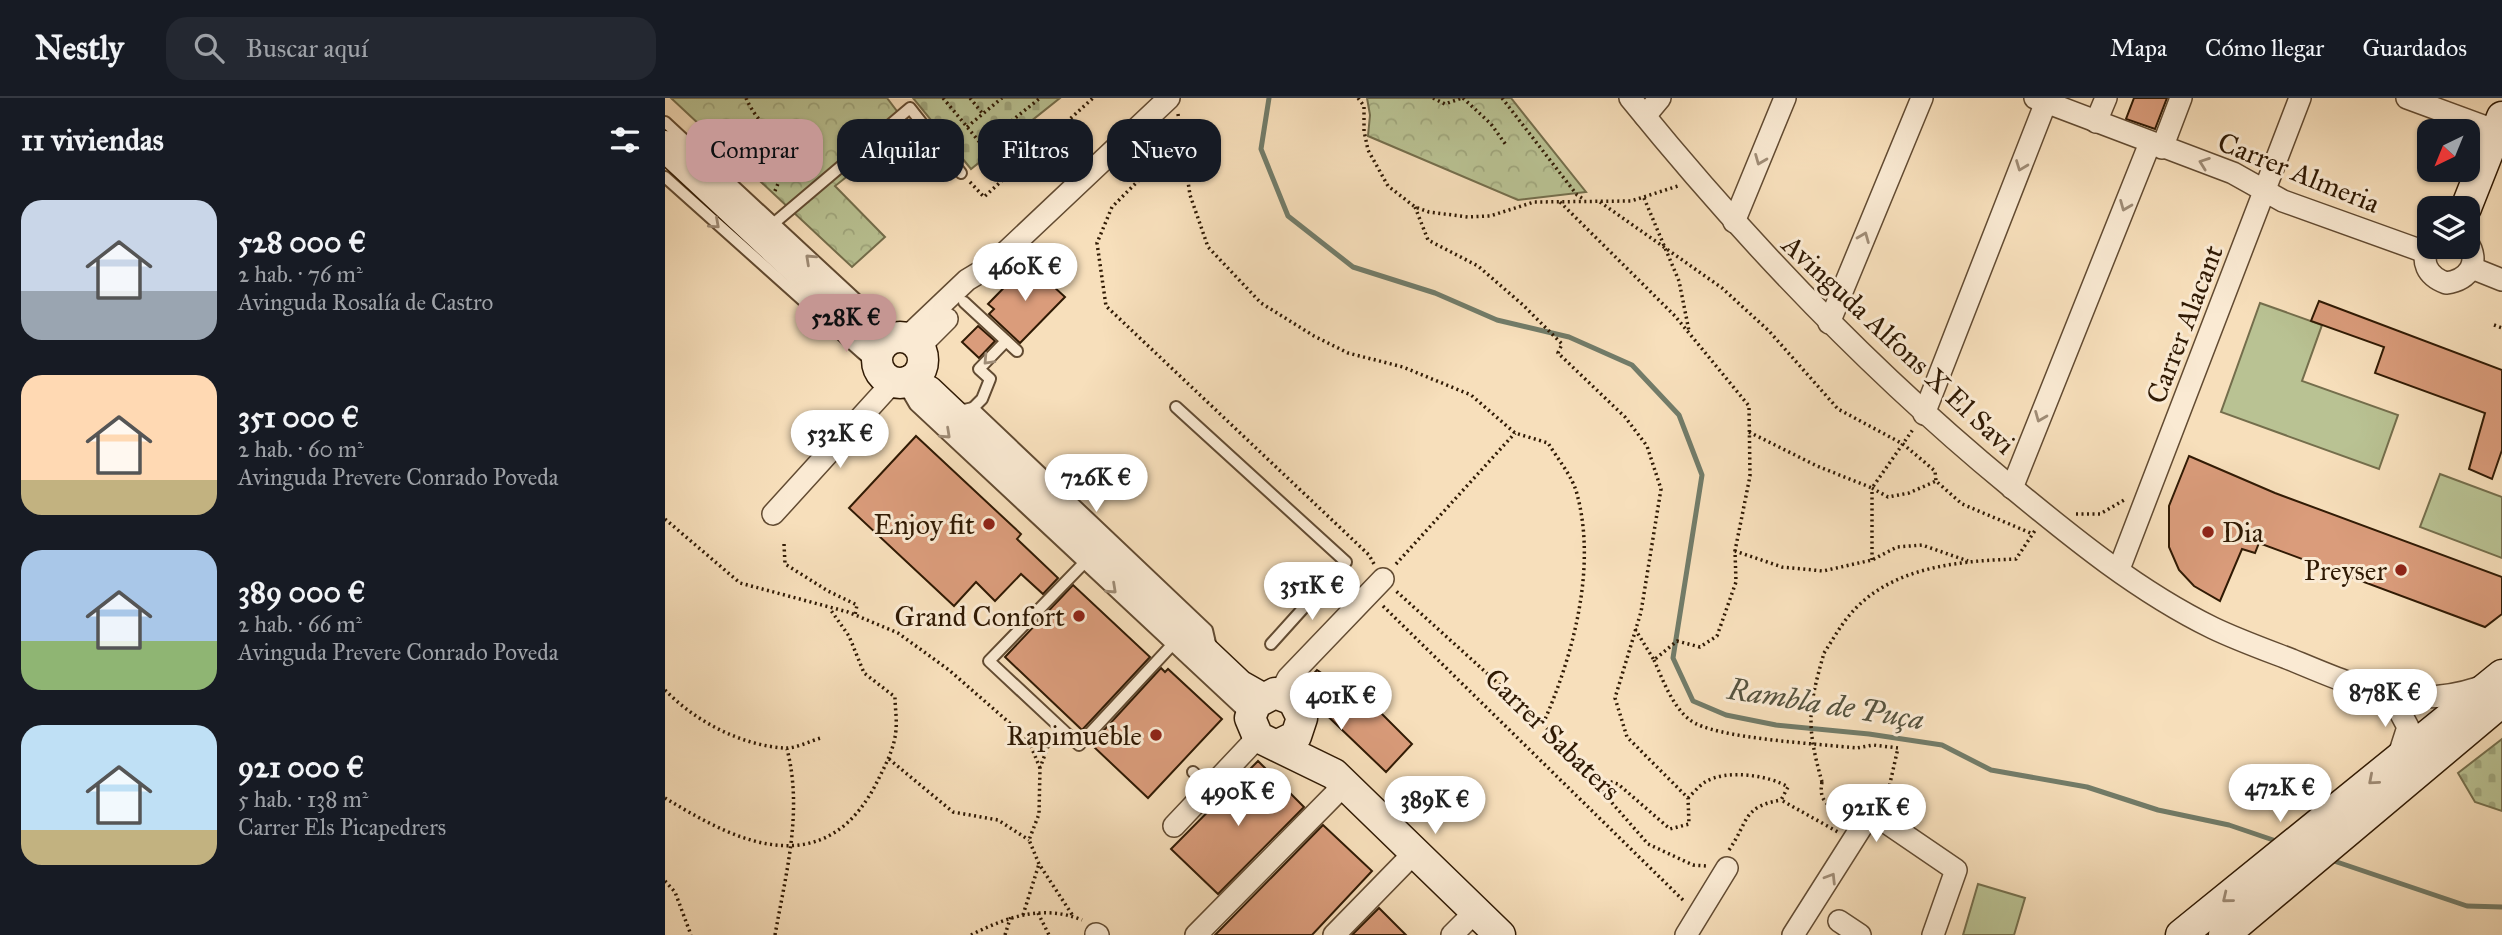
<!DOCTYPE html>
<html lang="es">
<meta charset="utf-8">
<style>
body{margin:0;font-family:"IM FELL Great Primer",serif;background:#242831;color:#f1f3f6;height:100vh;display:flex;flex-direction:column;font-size:26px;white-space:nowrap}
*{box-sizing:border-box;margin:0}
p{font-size:23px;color:#9ea1a6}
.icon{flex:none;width:38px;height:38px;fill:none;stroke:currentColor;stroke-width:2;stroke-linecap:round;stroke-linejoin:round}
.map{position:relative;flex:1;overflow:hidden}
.details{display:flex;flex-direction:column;background:#171b24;width:665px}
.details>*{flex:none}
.hud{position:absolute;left:21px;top:21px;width:665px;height:63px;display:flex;gap:14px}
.needle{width:46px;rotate:223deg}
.tools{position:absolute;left:1752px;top:21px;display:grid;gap:14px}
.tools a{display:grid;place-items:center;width:63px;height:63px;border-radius:14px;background:#171b24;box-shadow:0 2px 5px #0004;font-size:35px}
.price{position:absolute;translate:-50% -60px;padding:0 16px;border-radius:24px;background:#fff;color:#222;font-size:23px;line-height:46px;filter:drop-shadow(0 2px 4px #0008)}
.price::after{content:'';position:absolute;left:50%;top:42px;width:21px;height:16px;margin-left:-10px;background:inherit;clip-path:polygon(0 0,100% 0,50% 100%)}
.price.selected{background:#c59692;color:#111}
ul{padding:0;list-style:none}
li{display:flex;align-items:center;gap:21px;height:175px;padding:0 21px}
li span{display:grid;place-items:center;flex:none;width:196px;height:140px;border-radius:21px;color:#555}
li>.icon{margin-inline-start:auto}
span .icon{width:84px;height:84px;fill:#fffc;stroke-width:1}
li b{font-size:30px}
h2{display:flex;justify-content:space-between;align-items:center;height:84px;padding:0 21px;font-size:30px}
.tag{padding:0 24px;border-radius:21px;background:#171b24;box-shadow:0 2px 5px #0004;font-size:24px;line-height:63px}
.tag.selected{background:#c59692;color:#111}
header{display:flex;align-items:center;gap:42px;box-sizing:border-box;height:98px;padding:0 35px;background:#171b24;border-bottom:2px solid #363941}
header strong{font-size:33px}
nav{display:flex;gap:38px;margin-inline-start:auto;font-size:24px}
.search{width:490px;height:63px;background:#242831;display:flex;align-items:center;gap:18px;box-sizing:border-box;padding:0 24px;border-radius:21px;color:#9ea1a6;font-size:26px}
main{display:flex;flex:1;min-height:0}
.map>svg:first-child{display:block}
.forest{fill:url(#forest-crowns);stroke:#746e4c;stroke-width:2}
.cemetery{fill:url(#cemetery-stones);stroke:#746e4c;stroke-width:2}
.garden{fill:#b9c293;stroke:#746e4c;stroke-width:2}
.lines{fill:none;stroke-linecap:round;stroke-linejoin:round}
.stream{stroke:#727c69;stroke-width:5}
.building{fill:#da9c7b;stroke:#301a04;stroke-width:2}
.lane-casing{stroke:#624b32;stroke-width:14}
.street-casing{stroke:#624b32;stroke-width:24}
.secondary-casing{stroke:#301a04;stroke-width:33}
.path{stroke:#301a04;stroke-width:3.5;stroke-dasharray:2 3.5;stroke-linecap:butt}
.lane{stroke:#faead3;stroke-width:10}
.street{stroke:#faead3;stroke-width:21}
.secondary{stroke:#faead3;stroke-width:30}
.path-bridge{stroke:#301a04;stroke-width:3.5;stroke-dasharray:2 3.5;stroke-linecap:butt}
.oneway{stroke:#9f8c76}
.poi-dot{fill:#8f2418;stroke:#faead3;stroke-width:2.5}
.labels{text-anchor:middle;stroke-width:6;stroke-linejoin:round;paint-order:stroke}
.street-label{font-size:28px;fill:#301a04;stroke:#faead3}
.poi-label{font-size:28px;fill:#301a04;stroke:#faead3;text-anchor:end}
.water-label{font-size:30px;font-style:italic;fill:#56533f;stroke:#faead3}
</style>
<header>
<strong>Nestly</strong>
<div class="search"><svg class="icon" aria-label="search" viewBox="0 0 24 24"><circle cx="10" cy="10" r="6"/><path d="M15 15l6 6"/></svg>Buscar aquí</div>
<nav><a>Mapa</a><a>Cómo llegar</a><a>Guardados</a></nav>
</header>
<main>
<section class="details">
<h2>11 viviendas<svg class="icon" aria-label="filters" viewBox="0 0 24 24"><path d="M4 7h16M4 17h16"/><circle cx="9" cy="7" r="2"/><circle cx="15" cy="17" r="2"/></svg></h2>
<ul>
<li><span style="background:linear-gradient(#c9d6e8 65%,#9aa5b1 0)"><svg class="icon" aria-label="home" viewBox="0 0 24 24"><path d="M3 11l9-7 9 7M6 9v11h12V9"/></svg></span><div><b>528 000 €</b><p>2 hab. · 76 m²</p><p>Avinguda Rosalía de Castro</p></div></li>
<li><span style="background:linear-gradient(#ffd9b3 75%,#c2b280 0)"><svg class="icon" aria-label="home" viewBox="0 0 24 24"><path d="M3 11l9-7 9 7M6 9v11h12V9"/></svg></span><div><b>351 000 €</b><p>2 hab. · 60 m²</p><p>Avinguda Prevere Conrado Poveda</p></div></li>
<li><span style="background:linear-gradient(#a9c7e8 65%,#8fb573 0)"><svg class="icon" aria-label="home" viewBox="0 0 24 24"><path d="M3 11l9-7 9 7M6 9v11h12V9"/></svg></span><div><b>389 000 €</b><p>2 hab. · 66 m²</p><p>Avinguda Prevere Conrado Poveda</p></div></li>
<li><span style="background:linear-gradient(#bfe0f5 75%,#c2b280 0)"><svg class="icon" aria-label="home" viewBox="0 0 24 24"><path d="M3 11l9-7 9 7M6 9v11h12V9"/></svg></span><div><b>921 000 €</b><p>5 hab. · 138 m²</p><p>Carrer Els Picapedrers</p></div></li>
</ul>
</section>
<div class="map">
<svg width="1837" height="837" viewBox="0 0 1837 837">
<defs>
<pattern id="forest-crowns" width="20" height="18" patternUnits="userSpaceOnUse" patternTransform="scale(1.75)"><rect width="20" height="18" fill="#b9c293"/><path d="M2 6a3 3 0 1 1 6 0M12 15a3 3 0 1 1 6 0" fill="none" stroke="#9fa67d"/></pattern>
<pattern id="cemetery-stones" width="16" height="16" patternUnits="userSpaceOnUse" patternTransform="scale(1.75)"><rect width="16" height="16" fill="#b9c293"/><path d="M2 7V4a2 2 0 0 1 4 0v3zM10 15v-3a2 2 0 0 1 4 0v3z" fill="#9fa67d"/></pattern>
</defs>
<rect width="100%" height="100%" fill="#f7dfbb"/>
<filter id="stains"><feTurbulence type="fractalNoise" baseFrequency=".00286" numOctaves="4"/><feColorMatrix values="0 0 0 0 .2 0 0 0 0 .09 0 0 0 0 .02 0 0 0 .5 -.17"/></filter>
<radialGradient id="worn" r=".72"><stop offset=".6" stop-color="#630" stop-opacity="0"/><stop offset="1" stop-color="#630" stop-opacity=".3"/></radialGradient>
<!-- forest -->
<g class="forest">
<path d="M 6,0 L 222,0 L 244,29 L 170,88 L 220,139 L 187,169 Z"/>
<path d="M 702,0 L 846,0 L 921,94 L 853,102 L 703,38 L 705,17 Z"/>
</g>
<!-- cemetery -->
<g class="cemetery">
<path d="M 248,0 L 395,0 L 306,71 Z"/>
<path d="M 1837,641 L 1837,713 L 1810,704 L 1793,675 Z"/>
</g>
<!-- garden -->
<g class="garden">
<path d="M 1595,205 L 1657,227 L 1637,283 L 1733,317 L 1714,371 L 1556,314 Z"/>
<path d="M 1775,376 L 1837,399 L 1837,460 L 1755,429 Z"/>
<path d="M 1313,786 L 1360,800 L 1349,837 L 1298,837 Z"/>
</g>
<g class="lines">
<!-- stream -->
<g class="stream">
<path d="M 604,0 L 596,51 L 623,118 L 688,169 L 770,195 L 832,222 L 904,239 L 967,267 L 1014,317 L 1037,377 L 1008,560 L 1028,603 L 1061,617 L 1111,627 L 1204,636 L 1277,647 L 1326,672 L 1422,689 L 1493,712 L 1564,727 L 1614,744"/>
<path d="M 1666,762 L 1802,808 L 1837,809"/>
</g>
</g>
<!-- building -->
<g class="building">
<path d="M 1469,0 L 1502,0 L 1490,31 L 1461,21 Z"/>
<path d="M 363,165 L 400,199 L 355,245 L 324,216 L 329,211 L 323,206 Z"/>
<path d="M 1654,203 L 1837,272 L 1837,352 L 1827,381 L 1804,371 L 1820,315 L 1710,275 L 1719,249 L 1646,223 Z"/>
<path d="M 313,228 L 330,243 L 314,260 L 297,244 Z"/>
<path d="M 251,338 L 356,436 L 352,441 L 393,480 L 378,496 L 356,476 L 330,503 L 311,484 L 289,508 L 184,410 Z"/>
<path d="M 1524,358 L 1610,395 L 1837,479 L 1837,516 L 1820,529 L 1594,445 L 1590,455 L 1577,451 L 1555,503 L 1529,488 L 1514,472 L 1504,449 L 1504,408 Z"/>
<path d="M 408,487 L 485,559 L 417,632 L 340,559 Z"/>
<path d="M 496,570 L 500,574 L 503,571 L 557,621 L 483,700 L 429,649 L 432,646 L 429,643 Z"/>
<path d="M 652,572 L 714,613 L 747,646 L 721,674 L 649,605 L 637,588 Z"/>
<path d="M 593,663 L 639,709 L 553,796 L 506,751 Z"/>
<path d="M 658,727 L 707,773 L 647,837 L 550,837 Z"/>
<path d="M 714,810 L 741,837 L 687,837 Z"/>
</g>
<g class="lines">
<!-- lane casing -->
<g class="lane-casing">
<g id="lane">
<path d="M 0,24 L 232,239"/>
<path d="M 248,52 L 265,35"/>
<path d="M 0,79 L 199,257"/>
<path d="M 108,126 L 245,10 L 296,75"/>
<path d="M 299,204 L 352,253"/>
<path d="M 240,290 L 250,307 L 582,617"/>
<path d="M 511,309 L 681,464 L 670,475"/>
<path d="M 308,310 L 317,301 L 325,281 L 314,271 L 341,243"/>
<path d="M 290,314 L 308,310 L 542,532 L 545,545 L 543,549"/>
<path d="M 419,465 L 324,563 L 414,647 L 507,547"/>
<path d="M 606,546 L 670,475 L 698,502"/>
<path d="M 528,674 L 545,690"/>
</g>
</g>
<!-- street casing -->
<g class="street-casing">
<g id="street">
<path d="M 965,0 C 1080,142 1204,272 1345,388 C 1408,440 1474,494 1548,530 C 1573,542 1601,552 1627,562 C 1692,589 1744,613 1813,590"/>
<path d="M 1370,0 L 1568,75 L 1618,103 L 1760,154"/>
<path d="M 1742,0 L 1837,35"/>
<path d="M 980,18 L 995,0"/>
<path d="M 1431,24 L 1441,0"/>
<path d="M 1497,50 L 1516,0"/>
<path d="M 1069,124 L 1120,0"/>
<path d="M 1764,145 C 1755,164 1762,178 1781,185 C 1804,182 1816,164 1802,144"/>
<path d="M 1807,170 L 1837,182"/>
<path d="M 1164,225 L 1257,0"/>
<path d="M 241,240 L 302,182 L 327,167 L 504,0"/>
<path d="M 254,249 L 282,221"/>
<path d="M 1259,316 L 1381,4"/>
<path d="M 1347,390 L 1485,45"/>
<path d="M 108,416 L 228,284"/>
<path d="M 1454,471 L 1635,0"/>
<path d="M 615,596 L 623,580 L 718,481"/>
<path d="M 1727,599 L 1743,629 L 1733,660"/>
<path d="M 509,728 L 593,639"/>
<path d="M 1174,823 L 1195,837"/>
<path d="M 431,836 L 433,837"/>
<path d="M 531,837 L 680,686"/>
<path d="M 669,837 L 750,754"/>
<path d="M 787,837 L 811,813"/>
<path d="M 1021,837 L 1062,770"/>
<path d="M 1128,837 L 1206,714 L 1291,772 L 1268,837"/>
</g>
</g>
<!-- secondary casing -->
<g class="secondary-casing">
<g id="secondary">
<path d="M 0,48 L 191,226 L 212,257"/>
<path d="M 1801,110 L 1837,19"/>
<circle cx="235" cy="262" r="23"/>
<path d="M 244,283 L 263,293 L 574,587 L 597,600"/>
<path d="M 613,647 L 631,638 L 637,620 L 628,602 L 610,595 L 591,605 L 585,620 L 593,639 L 669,676 L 835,837"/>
<path d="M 1516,837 L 1837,577"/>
<path d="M 1559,837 L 1834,606"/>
</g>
</g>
<!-- path -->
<g class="path">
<path d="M 81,0 C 99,42 136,37 109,95"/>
<path d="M 278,0 L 317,47 L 375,0"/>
<path d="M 305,0 L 318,16"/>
<path d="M 693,0 L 699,8 L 699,33 L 703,52 L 723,88 L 750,109 L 764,114 L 803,119 L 825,118 L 869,104 L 966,103 L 1013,88"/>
<path d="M 768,0 L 780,6 L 797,0"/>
<path d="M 798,0 L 826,26 L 841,47"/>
<path d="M 837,0 L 912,97 L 920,102"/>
<path d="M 513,16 L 525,97 L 543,149 L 596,205 L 649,238 L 683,255 L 738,269 L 806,297 L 850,335 L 883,345 C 892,360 908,379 912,396 C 932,470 908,558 878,626 L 731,493"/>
<path d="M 302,29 L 337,0"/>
<path d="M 517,39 L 447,109 L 432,145 L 441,208 L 704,457 L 709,466"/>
<path d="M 305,84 L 319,99 L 428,0"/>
<path d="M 979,100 L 1014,183 L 1024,233"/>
<path d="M 895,104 L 1010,218 L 1084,308 L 1085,378 L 1070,453"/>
<path d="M 935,104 L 1057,190 L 1104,233 L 1173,311 L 1238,346 L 1270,373 L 1271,383"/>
<path d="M 750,109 L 763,142 L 813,168 L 858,207 L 897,246 L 893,255 L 960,319 L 982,348 L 996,391 L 976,514 L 950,600 L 962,639 L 1023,700 L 1024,726 L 1005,731 L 953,686 L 923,677"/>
<path d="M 1829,227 L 1837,230"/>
<path d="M 1084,334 L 1152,368 L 1207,390 L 1249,330"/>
<path d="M 1207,390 L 1223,399 L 1244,395 L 1271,383 L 1297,406 L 1368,436"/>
<path d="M 1411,416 L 1435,416 L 1459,402"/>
<path d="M 0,421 L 75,485 L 183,514 L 233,535 L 284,572 L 363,641 L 375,670"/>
<path d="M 119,446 L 120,466 L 163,493 L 192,507 L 190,517"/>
<path d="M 1207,462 L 1207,391"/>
<path d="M 731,466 L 850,335"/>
<path d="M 718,508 L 1020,804"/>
<path d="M 970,531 L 989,562 L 1012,543 L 1035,549 L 1052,538 L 1071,484 L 1070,453 L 1117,469 L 1158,473 L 1207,462 L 1232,449 L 1257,447 L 1303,463"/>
<path d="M 1159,555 C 1167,543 1174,530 1183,519 C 1223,469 1292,463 1351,461 L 1371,431"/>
<path d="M 989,562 C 998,582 1007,608 1025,622 C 1049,641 1158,646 1192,650 L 1208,647 L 1233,650 L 1221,703"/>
<path d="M 0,592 C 30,623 75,647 119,650 C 130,651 145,643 156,640"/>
<path d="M 878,626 L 983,746 L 1028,767 L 1041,768"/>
<path d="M 385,643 L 375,670 L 374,716 L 364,742 L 374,766 L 408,818"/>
<path d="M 224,661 L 288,714 L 333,722 L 364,742"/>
<path d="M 1157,684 C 1153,705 1165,708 1181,717"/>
<path d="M 0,700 C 30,718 67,740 103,746 C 157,755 191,727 213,682 C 221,666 230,649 231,631 C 232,621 230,609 230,599 L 199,575 L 184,538 L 165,511"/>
<path d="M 1023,700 C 1028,695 1034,688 1040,684 C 1061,671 1104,677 1123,689 L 1116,702 L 1173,734"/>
<path d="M 1064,752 C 1084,723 1077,709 1116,702"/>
<path d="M 0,783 L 10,794 L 26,837"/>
<path d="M 373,815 L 384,837"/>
<path d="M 358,817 L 374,766"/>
<path d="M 110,837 C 121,775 138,713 122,651"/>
<path d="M 306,837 C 341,819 379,806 417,822"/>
<path d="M 340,837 L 346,818"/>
</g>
<!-- lane -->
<use href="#lane" class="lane"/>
<!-- street -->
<use href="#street" class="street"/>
<!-- secondary -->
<use href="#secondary" class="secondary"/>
<!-- path-bridge -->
<path class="path-bridge" d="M 1157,684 C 1141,627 1143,611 1159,555"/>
</g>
<!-- one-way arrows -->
<defs><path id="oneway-chevron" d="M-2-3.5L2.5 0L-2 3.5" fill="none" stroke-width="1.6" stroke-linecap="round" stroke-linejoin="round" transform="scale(1.75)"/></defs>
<g class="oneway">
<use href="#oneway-chevron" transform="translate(1095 62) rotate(112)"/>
<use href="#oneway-chevron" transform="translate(1539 65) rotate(-160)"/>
<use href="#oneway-chevron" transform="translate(1356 68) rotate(111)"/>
<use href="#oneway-chevron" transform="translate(1460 108) rotate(112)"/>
<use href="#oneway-chevron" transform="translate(50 126) rotate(42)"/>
<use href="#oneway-chevron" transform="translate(1199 139) rotate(-68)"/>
<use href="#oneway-chevron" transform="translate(145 161) rotate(-137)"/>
<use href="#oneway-chevron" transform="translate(323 262) rotate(133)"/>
<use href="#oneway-chevron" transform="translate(1375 319) rotate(112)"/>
<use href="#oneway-chevron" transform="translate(281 336) rotate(43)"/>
<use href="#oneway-chevron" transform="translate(447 491) rotate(43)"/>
<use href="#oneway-chevron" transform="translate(1708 682) rotate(139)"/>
<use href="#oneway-chevron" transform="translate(1166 780) rotate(-58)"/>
<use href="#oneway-chevron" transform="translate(1562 800) rotate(141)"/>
</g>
<!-- markers -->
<g class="poi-dot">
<circle cx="324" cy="426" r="7"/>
<circle cx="1543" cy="434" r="7"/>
<circle cx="1736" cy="472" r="7"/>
<circle cx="414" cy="518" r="7"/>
<circle cx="491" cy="637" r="7"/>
</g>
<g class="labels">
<!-- street labels -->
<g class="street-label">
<text transform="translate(1634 74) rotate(22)" y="10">Carrer Almeria</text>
<text transform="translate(1519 226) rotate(-69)" y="10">Carrer Alacant</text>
<text transform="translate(1234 246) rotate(43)" y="10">Avinguda Alfons X El Savi</text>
<text transform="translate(888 636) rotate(44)" y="10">Carrer Sabaters</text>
</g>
<!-- poi labels -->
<g class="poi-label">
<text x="310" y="436">Enjoy fit</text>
<text x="1557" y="444" text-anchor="start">Dia</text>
<text x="1722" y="482">Preyser</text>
<text x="400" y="528">Grand Confort</text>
<text x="477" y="647">Rapimueble</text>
</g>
<!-- water labels -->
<g class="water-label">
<text transform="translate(1161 606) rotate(9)" y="10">Rambla de Puça</text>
</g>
</g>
<rect width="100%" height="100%" filter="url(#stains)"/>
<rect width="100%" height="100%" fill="url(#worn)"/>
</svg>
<div class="tools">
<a><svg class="needle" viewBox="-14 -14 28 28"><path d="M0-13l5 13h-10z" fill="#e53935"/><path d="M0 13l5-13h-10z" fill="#9ea1a6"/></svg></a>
<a><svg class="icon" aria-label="layers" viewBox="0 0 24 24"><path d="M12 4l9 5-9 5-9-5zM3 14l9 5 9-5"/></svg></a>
</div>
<b class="price" style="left:360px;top:205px">460K €</b>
<b class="price selected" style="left:181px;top:256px">528K €</b>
<b class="price" style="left:175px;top:372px">532K €</b>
<b class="price" style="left:431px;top:416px">726K €</b>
<b class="price" style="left:647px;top:524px">351K €</b>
<b class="price" style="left:1720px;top:631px">878K €</b>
<b class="price" style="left:676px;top:634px">401K €</b>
<b class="price" style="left:1615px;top:726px">472K €</b>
<b class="price" style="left:573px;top:730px">490K €</b>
<b class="price" style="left:770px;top:738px">389K €</b>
<b class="price" style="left:1211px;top:746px">921K €</b>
<div class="hud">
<a class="tag selected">Comprar</a>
<a class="tag">Alquilar</a>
<a class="tag">Filtros</a>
<a class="tag">Nuevo</a>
</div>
</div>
</main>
